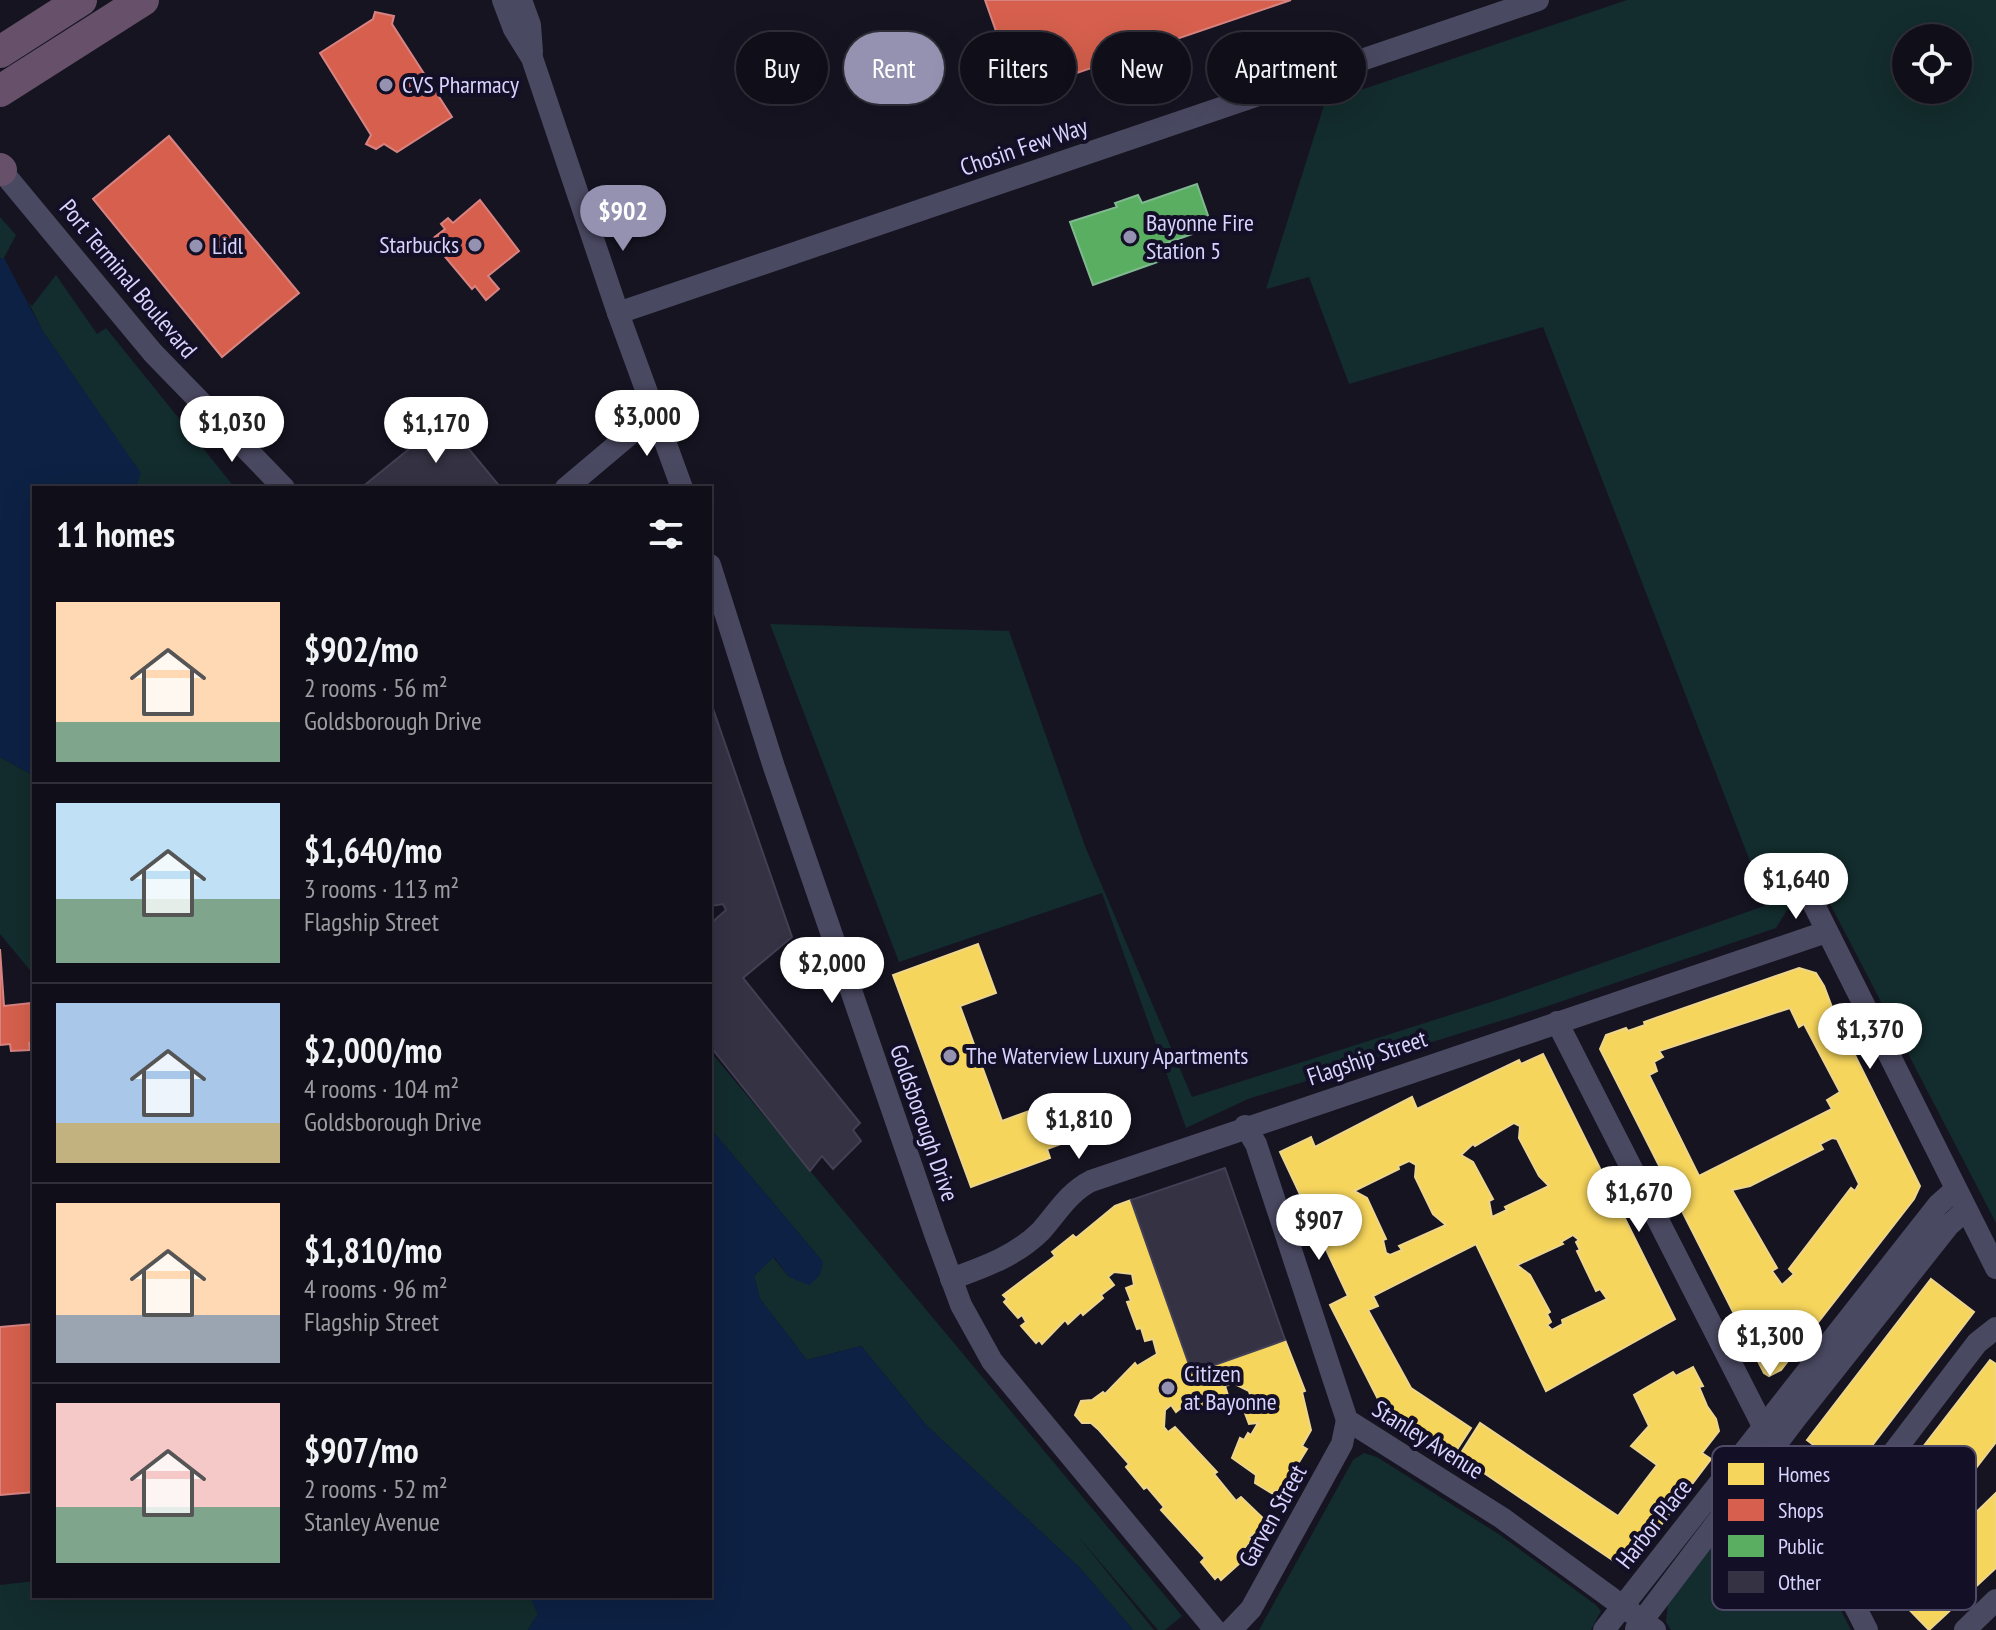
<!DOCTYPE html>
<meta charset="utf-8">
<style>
body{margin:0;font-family:"PT Sans Narrow",sans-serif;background:#1e1d26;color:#f1f3f6;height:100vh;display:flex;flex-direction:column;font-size:30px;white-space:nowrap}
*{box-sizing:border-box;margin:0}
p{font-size:26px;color:#9c9ca2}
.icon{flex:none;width:44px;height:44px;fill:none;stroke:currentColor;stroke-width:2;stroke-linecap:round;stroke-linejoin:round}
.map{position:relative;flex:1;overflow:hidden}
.details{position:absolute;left:32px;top:486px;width:680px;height:1112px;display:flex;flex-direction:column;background:#100f19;border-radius:0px;box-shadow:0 8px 32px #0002,0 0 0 2px #302f38}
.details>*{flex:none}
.guide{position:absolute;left:736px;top:32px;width:760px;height:72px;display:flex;gap:16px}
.tools{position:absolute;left:1892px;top:24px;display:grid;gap:16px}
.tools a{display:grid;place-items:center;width:80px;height:80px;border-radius:50%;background:#100f19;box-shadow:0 8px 32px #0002,0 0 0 2px #302f38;font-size:40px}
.price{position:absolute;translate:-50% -68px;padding:0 18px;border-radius:28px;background:#fff;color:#222;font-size:26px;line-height:52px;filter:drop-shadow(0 2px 4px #0008)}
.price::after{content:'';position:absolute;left:50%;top:48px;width:24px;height:18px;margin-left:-12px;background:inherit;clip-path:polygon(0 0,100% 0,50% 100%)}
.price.current{background:#9591b1;color:#fff}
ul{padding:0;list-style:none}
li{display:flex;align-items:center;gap:24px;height:200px;padding:0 24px}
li+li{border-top:2px solid #302f38}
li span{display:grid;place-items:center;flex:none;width:224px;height:160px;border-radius:0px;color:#555}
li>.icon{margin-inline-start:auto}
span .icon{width:96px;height:96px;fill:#fffc;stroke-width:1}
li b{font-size:34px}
h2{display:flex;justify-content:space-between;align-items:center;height:96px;padding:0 24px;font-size:34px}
.tag{padding:0 28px;border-radius:36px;background:#100f19;box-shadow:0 8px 32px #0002,0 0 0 2px #302f38;font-size:28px;line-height:72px}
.tag.current{background:#9591b1;color:#fff}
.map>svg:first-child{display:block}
.green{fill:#132c2d;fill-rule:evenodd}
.water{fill:#0d2144}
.homes{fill:#f6d55c;stroke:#edd58d;stroke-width:2;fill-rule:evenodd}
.shops{fill:#d6604d;stroke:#d78382;stroke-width:2}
.public{fill:#5aae61;stroke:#80b990;stroke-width:2}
.building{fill:#343243;stroke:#433f54;stroke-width:2}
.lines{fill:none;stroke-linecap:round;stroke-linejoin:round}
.minor{stroke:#4a4962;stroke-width:22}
.highway{stroke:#67516a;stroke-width:32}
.poi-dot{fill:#9591b1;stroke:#130f26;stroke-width:3}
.labels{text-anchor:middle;stroke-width:8;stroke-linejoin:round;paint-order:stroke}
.poi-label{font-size:24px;fill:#d9d4ff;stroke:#130f26;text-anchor:start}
.street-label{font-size:24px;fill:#d9d4ff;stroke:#130f26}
.key{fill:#130f26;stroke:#4e4a67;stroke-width:2}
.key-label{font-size:22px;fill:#d9d4ff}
</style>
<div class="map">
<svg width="1996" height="1630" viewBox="0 0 1996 1630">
<rect width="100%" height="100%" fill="#161421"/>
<!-- green -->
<g class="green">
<path d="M 1627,0 L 1996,0 L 1996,1223 L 1812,869 L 1776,928 L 1542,1008 L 1248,1099 L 1186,1128 L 1102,893 L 899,962 L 770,624 L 1009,631 L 1085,846 L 1192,1097 L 1497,1000 L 1767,905 L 1543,327 L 1349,384 L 1309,277 L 1266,289 L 1325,102 ZM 1906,38 L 1958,38 L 1958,90 L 1906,90 Z"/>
<path d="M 0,217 L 16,235 L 4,258 L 0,258 Z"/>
<path d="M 56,275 L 97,334 L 106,328 L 235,488 L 135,488 L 140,473 L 42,330 L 28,301 L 32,306 Z"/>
<path d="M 0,757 L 34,776 L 34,975 L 0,934 Z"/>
<path d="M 710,1051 L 1182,1616 L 1165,1630 L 1158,1630 L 1077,1535 L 1154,1630 L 1133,1630 L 1080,1568 L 927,1426 L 861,1346 L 807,1360 L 760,1299 L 754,1276 L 773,1257 L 789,1277 L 823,1262 L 710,1128 Z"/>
<path d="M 1364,1453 L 1377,1457 L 1500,1535 L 1596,1605 L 1601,1611 L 1591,1630 L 1259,1630 L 1353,1460 Z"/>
<path d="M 1769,1481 L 1778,1488 L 1851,1630 L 1671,1630 L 1666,1622 L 1668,1603 L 1759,1486 Z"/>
<path d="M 34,1581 L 34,1596 L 530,1596 L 538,1614 L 528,1630 L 0,1630 L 0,1585 Z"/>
</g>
<!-- water -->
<g class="water">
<path d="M 0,258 L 4,258 L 42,330 L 141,473 L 135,488 L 34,488 L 34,776 L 0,757 Z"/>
<path d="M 710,1128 L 823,1262 L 820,1275 L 809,1285 L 789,1277 L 774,1257 L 754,1276 L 760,1299 L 807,1360 L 861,1346 L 927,1426 L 1080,1568 L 1133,1630 L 528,1630 L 538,1614 L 530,1596 L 710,1596 Z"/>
</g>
<!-- homes -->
<g class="homes">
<path d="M 978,944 L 996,993 L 960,1006 L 1002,1121 L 1046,1105 L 1061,1144 L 1047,1149 L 1050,1158 L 971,1187 L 893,975 Z"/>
<path d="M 1799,968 L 1816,973 L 1824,986 L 1835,1015 L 1920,1186 L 1914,1199 L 1781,1370 L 1769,1376 L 1764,1373 L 1600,1049 L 1606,1035 L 1626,1028 L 1628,1031 L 1645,1025 L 1644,1022 ZM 1790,1008 L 1799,1027 L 1804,1024 L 1840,1092 L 1827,1100 L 1832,1109 L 1699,1176 L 1649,1075 L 1657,1071 L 1654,1062 L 1663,1057 L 1659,1051 ZM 1832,1138 L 1837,1139 L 1859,1184 L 1855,1191 L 1851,1188 L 1789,1269 L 1794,1274 L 1782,1285 L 1772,1271 L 1777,1268 L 1732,1190 L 1750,1186 L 1823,1149 L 1820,1144 Z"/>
<path d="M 1543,1054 L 1675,1319 L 1546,1391 L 1476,1244 L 1373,1296 L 1378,1306 L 1368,1310 L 1411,1388 L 1471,1428 L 1454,1454 L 1381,1405 L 1330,1305 L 1348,1296 L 1280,1152 L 1311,1137 L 1315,1147 L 1412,1097 L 1417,1109 L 1519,1060 L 1521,1064 ZM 1514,1123 L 1520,1126 L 1519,1138 L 1539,1176 L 1549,1186 L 1505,1207 L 1507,1210 L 1492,1217 L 1489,1201 L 1493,1199 L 1473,1162 L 1461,1155 L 1473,1144 L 1475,1146 ZM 1409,1161 L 1416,1165 L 1415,1177 L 1433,1214 L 1446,1225 L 1399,1246 L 1402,1250 L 1390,1255 L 1386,1253 L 1383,1240 L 1386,1239 L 1367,1198 L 1354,1191 L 1399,1169 L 1398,1166 ZM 1573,1235 L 1579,1240 L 1576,1242 L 1580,1250 L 1577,1251 L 1596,1291 L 1600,1289 L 1607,1299 L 1562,1320 L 1563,1324 L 1552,1330 L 1547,1325 L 1551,1322 L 1547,1314 L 1550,1312 L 1530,1275 L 1517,1265 L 1563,1244 L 1561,1242 Z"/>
<path d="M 1131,1200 L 1192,1373 L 1285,1340 L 1305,1391 L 1302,1392 L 1311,1430 L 1302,1446 L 1307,1449 L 1280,1493 L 1275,1490 L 1273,1494 L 1255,1483 L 1256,1475 L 1232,1458 L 1240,1438 L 1244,1440 L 1248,1433 L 1251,1435 L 1258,1423 L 1249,1424 L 1240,1400 L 1250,1395 L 1249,1391 L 1233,1383 L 1225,1386 L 1228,1395 L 1222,1397 L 1223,1401 L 1204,1408 L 1192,1399 L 1176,1412 L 1171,1405 L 1165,1410 L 1164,1427 L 1168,1432 L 1175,1427 L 1217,1472 L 1214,1474 L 1236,1501 L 1241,1497 L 1270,1525 L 1258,1536 L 1255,1533 L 1249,1537 L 1252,1541 L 1237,1554 L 1242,1561 L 1221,1580 L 1218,1576 L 1215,1579 L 1201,1562 L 1205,1558 L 1161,1510 L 1164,1507 L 1147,1487 L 1144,1489 L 1126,1467 L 1129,1464 L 1099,1430 L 1091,1423 L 1082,1423 L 1075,1415 L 1081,1401 L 1092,1400 L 1103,1392 L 1105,1394 L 1135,1363 L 1137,1366 L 1157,1354 L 1153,1339 L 1145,1341 L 1141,1328 L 1137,1329 L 1127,1302 L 1131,1301 L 1126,1288 L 1134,1285 L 1132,1274 L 1114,1272 L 1108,1277 L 1114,1285 L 1101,1295 L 1103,1298 L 1083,1315 L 1081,1312 L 1068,1324 L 1065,1320 L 1042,1344 L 1039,1340 L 1036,1343 L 1021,1326 L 1026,1322 L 1022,1315 L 1018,1318 L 1004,1302 L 1007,1299 L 1003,1295 L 1055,1256 L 1052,1252 L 1073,1235 L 1076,1238 L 1115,1206 Z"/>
<path d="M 1931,1279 L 1974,1312 L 1851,1473 L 1807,1440 Z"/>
<path d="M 1990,1360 L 1996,1364 L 1996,1442 L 1908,1556 L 1865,1522 Z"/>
<path d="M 1693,1367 L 1703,1386 L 1699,1387 L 1707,1406 L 1716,1419 L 1719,1431 L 1702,1453 L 1711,1459 L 1627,1570 L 1459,1456 L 1480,1423 L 1618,1516 L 1657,1465 L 1631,1446 L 1649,1426 L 1634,1395 L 1673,1372 L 1676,1376 Z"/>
<path d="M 1996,1493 L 1996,1568 L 1929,1630 L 1893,1593 Z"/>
</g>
<!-- shops -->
<g class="shops">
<path d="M 985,0 L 1291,0 L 1018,93 Z"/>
<path d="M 375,12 L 394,16 L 392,24 L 452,117 L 397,152 L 384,144 L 376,149 L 366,144 L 371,135 L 320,53 L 373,19 Z"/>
<path d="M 169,136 L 299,293 L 222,357 L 93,199 Z"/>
<path d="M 480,200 L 519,251 L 488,276 L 499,289 L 486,300 L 475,286 L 472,289 L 431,240 L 445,229 L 441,224 L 448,218 L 453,223 Z"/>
<path d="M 0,949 L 4,1006 L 31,1003 L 34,1006 L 34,1042 L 29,1043 L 30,1050 L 11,1051 L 10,1044 L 0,1045 Z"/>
<path d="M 34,1324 L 34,1492 L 0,1495 L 0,1327 Z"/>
</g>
<!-- public -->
<path class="public" d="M 1197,184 L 1212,227 L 1156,247 L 1160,261 L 1093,285 L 1070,222 L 1117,207 L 1115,203 L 1138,195 L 1142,203 Z"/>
<!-- building -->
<g class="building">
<path d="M 445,420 L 501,488 L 361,488 Z"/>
<path d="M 710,700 L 792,937 L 743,978 L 860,1123 L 853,1130 L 861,1141 L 833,1169 L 822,1156 L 810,1171 L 710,1046 L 710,924 L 726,910 L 723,904 L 710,906 Z"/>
<path d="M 1225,1168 L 1285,1340 L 1192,1373 L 1131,1200 Z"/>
</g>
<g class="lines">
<!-- minor -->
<g class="minor">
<path d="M 503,0 L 514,29 L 532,58 L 618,313 L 682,488"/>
<path d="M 521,0 L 530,25 L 532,52"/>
<path d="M 1,170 L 153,353 L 284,488"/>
<path d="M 618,313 L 1538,0"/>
<path d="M 566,488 L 655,413"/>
<path d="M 710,565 L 774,767 L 935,1234 L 961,1305 L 992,1361 L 1215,1630"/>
<path d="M 1807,891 L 1996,1268"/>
<path d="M 1557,1022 L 1867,1630"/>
<path d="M 1245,1126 L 1256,1144 L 1347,1420 L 1502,1518 L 1655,1630"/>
<path d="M 951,1279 C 984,1267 1016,1256 1041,1231 C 1057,1213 1069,1192 1091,1181 L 1826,932"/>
<path d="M 1854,1504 L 1977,1343 L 1996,1328"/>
<path d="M 1636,1629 L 1796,1418 L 1949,1225 L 1966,1210"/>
<path d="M 1231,1630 L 1251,1609 L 1342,1444 L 1347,1420"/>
<path d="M 1604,1630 L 1938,1205 L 1956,1189"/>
<path d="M 1965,1630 L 1996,1600"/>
</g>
<!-- highway -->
<g class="highway">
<path d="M 0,52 L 81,0"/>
<path d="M 0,91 L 143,0"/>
<path d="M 0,169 L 1,170"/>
</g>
</g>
<!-- markers -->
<g class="poi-dot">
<circle cx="386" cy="85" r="8"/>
<circle cx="1130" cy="237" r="8"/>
<circle cx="475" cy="245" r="8"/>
<circle cx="196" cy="246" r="8"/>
<circle cx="950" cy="1056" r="8"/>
<circle cx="1168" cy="1388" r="8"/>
</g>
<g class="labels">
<!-- poi labels -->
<g class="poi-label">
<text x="402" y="93">CVS Pharmacy</text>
<text x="1146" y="231">Bayonne Fire<tspan x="1146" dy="28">Station 5</tspan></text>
<text x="459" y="253" text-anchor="end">Starbucks</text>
<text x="212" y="254">Lidl</text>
<text x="966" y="1064">The Waterview Luxury Apartments</text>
<text x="1184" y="1382">Citizen<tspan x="1184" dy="28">at Bayonne</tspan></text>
</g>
<!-- street labels -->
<g class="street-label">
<text transform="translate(1024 147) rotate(-19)" y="8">Chosin Few Way</text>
<text transform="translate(128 279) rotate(50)" y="8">Port Terminal Boulevard</text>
<text transform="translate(1367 1058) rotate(-19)" y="8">Flagship Street</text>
<text transform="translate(924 1123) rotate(71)" y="8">Goldsborough Drive</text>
<text transform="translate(1428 1440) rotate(32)" y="8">Stanley Avenue</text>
<text transform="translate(1273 1516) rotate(-61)" y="8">Garven Street</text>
<text transform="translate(1654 1524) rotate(-52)" y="8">Harbor Place</text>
</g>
</g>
<!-- legend -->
<rect x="1712" y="1446" width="264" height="164" rx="12" class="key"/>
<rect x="1728" y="1463" width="36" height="22" fill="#f6d55c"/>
<rect x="1728" y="1499" width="36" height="22" fill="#d6604d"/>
<rect x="1728" y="1535" width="36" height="22" fill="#5aae61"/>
<rect x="1728" y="1571" width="36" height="22" fill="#343243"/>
<g class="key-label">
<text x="1778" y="1482">Homes</text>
<text x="1778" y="1518">Shops</text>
<text x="1778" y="1554">Public</text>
<text x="1778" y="1590">Other</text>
</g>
</svg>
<div class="tools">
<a><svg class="icon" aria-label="locate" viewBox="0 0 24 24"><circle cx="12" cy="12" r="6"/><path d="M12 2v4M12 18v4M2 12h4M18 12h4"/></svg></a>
</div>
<b class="price current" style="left:623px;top:253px">$902</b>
<b class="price" style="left:647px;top:458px">$3,000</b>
<b class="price" style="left:232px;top:464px">$1,030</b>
<b class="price" style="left:436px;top:465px">$1,170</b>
<b class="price" style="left:1796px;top:921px">$1,640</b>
<b class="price" style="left:832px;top:1005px">$2,000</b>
<b class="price" style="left:1870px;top:1071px">$1,370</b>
<b class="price" style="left:1079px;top:1161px">$1,810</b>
<b class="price" style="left:1639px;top:1234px">$1,670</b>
<b class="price" style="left:1319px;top:1262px">$907</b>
<b class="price" style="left:1770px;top:1378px">$1,300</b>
<div class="guide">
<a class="tag">Buy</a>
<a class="tag current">Rent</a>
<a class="tag">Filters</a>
<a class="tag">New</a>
<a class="tag">Apartment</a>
</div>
<section class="details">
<h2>11 homes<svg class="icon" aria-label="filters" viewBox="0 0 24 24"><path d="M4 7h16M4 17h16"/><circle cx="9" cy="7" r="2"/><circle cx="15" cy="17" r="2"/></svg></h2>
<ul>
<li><span style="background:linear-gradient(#ffd9b3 75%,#7fa58c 0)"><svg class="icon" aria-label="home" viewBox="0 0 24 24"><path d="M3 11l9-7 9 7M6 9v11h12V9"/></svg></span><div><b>$902/mo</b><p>2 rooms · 56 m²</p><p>Goldsborough Drive</p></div></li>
<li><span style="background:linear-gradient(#bfe0f5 60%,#7fa58c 0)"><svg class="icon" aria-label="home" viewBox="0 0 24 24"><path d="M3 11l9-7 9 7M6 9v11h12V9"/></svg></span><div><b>$1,640/mo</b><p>3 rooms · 113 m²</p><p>Flagship Street</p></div></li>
<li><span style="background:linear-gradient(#a9c7e8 75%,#c2b280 0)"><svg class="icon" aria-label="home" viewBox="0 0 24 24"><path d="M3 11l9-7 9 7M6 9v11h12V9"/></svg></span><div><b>$2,000/mo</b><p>4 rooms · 104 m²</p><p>Goldsborough Drive</p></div></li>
<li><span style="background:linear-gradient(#ffd9b3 70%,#9aa5b1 0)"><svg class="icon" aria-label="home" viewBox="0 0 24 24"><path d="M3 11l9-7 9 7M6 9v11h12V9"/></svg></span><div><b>$1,810/mo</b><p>4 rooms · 96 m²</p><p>Flagship Street</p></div></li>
<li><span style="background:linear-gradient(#f6c9c9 65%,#7fa58c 0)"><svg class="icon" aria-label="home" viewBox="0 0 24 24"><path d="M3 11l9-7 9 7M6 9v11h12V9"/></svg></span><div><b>$907/mo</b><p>2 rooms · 52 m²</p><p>Stanley Avenue</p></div></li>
</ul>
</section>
</div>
